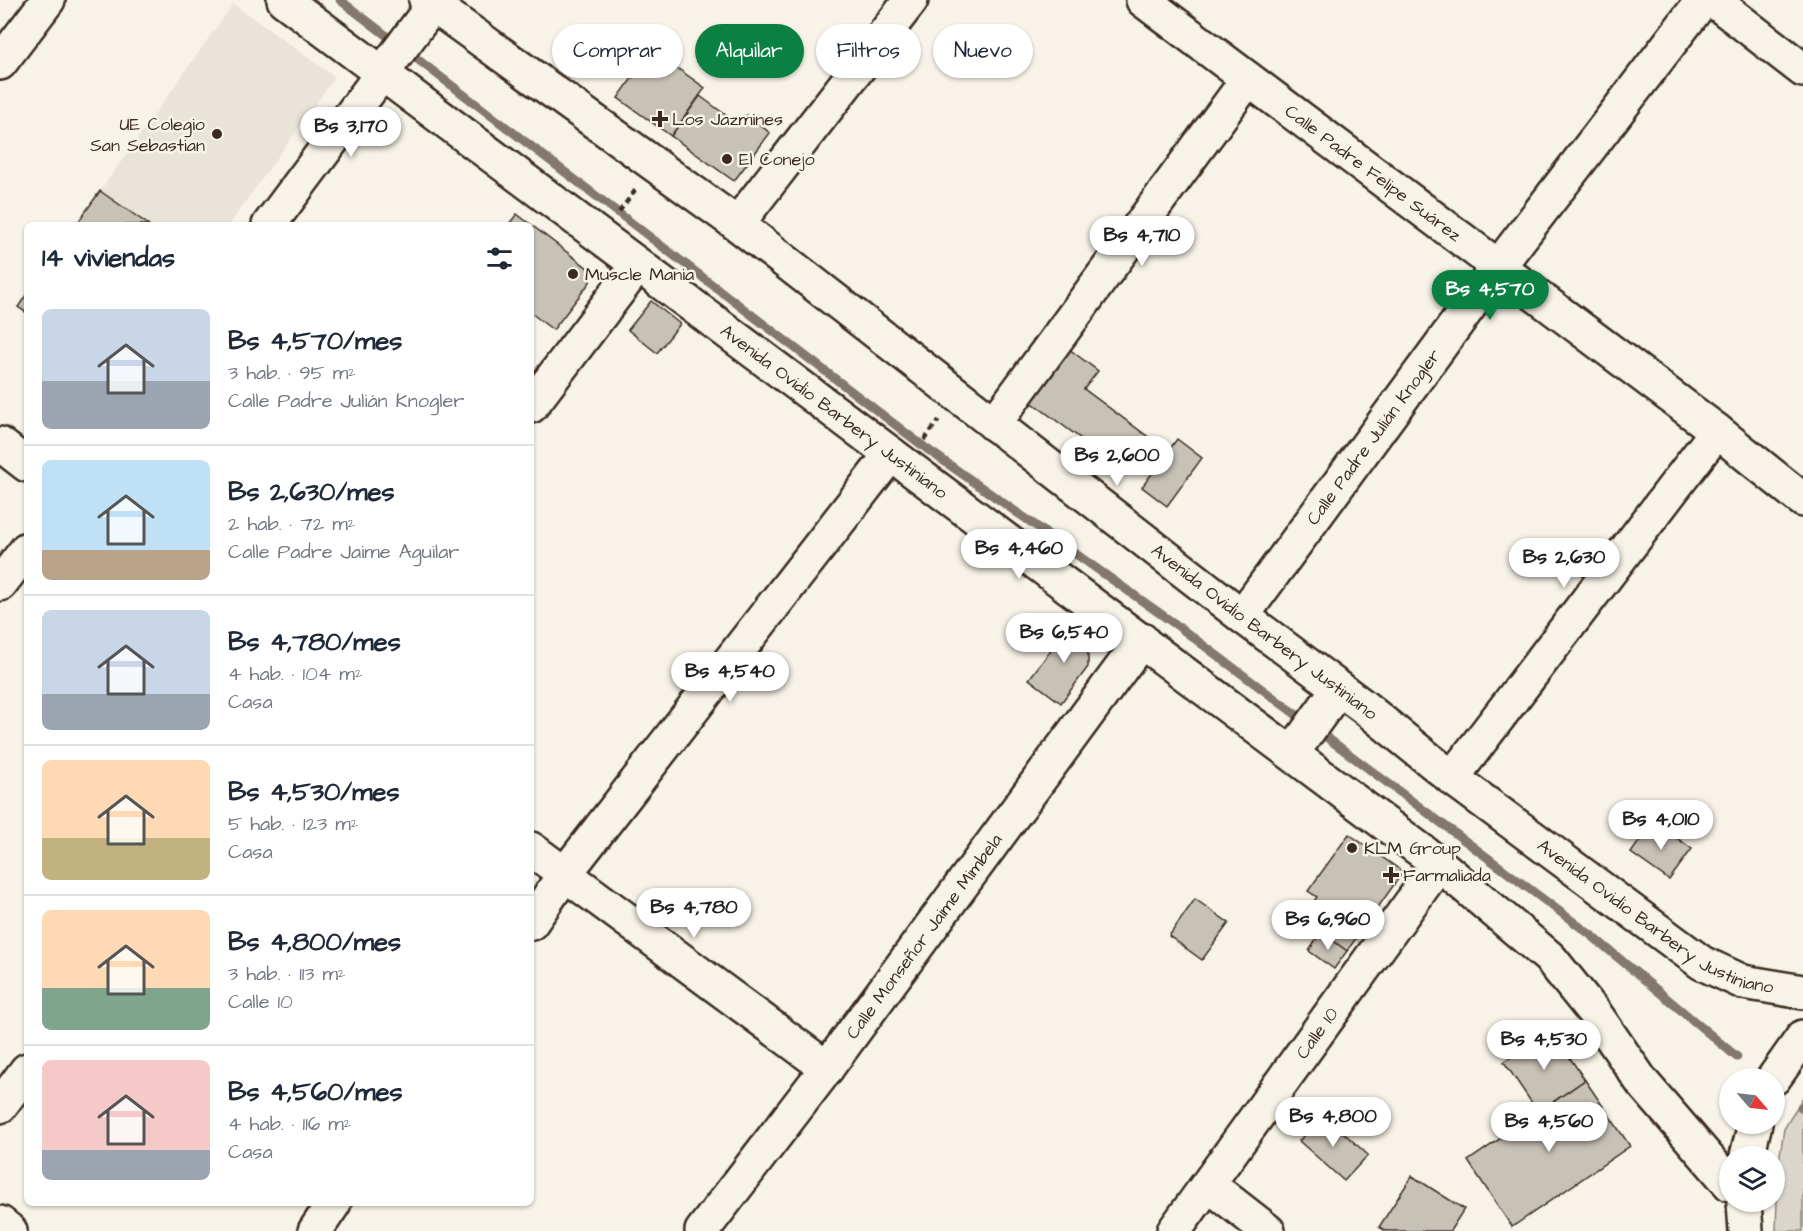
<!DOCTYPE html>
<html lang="es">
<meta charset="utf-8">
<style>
body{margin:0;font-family:"Architects Daughter",sans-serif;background:#f6f6f7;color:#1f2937;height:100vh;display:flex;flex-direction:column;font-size:22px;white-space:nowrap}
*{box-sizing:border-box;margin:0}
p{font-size:20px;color:#747a83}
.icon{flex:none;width:33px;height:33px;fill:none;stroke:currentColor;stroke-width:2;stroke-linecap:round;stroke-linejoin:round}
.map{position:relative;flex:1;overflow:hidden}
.drawer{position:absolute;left:24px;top:222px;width:510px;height:984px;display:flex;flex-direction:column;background:#fff;border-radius:9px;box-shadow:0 2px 4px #0004}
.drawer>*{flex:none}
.hud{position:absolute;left:552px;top:24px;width:570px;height:54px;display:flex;gap:12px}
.needle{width:39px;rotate:118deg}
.fabs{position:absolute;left:1719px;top:1068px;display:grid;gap:12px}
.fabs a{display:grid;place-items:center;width:66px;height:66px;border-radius:50%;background:#fff;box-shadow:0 2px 4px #0004;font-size:30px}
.price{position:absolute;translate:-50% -51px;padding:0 14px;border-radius:21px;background:#fff;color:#222;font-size:20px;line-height:39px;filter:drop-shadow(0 2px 3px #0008)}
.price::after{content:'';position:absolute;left:50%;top:36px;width:18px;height:14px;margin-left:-9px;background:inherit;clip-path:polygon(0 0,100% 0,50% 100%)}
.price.active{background:#0b8043;color:#fff}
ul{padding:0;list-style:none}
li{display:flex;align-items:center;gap:18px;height:150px;padding:0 18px}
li+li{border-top:2px solid #e0e1e3}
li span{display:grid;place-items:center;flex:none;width:168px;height:120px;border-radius:9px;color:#555}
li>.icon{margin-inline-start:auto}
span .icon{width:72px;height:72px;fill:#fffc;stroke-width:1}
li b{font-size:26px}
h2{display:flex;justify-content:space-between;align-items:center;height:72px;padding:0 18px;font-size:26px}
.chip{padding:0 21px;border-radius:27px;background:#fff;box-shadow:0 2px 4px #0004;font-size:21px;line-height:54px}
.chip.active{background:#0b8043;color:#fff}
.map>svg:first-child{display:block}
.built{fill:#e9e4d9}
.green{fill:#dbd6cb;stroke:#8b8074;stroke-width:1.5}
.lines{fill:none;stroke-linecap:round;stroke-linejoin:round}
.stream{stroke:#84786c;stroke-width:9}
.building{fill:#c8c1b6;stroke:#3b2a1e;stroke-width:1.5}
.minor-casing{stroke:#3b2a1e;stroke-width:38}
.highway-casing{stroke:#3b2a1e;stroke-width:38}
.path{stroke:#3b2a1e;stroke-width:4;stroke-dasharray:6 4.5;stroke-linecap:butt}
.minor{stroke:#f7f3e8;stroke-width:33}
.highway{stroke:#f7f3e8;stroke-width:33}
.poi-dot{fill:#3b2a1e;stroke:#f7f3e8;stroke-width:2}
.labels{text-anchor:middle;stroke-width:5;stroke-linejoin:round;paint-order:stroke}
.poi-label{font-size:18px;fill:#3b2a1e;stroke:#f7f3e8;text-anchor:start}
.street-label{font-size:18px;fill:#3b2a1e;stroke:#f7f3e8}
</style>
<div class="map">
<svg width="1803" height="1231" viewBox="0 0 1803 1231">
<rect width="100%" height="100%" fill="#f7f3e8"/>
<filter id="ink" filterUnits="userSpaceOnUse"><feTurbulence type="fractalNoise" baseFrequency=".0167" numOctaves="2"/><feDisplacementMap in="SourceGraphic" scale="12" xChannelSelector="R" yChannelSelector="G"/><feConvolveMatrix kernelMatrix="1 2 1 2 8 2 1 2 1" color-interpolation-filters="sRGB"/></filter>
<g filter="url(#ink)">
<!-- built -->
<path class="built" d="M 233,4 L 335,77 L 229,225 L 149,225 L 100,191 Z"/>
<!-- green -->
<path class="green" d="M 1803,1097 L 1803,1231 L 1776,1231 L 1778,1167 L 1784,1129 Z"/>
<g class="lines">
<!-- stream -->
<g class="stream">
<path d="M 340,0 L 927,449 L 1175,624 L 1591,935 L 1737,1057"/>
<path d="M 1801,1107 L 1803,1108"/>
</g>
</g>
<!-- building -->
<g class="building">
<path d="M 652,50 L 705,88 L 671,136 L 618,98 Z"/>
<path d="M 700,96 L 734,121 L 747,115 L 770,133 L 734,181 L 671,136 Z"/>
<path d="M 100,191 L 149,225 L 76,225 Z"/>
<path d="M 517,214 L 589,269 L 590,282 L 553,330 L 531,313 L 531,225 L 508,225 Z"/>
<path d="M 27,294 L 27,313 L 18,307 Z"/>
<path d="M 651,301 L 680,324 L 657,353 L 628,330 Z"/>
<path d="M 1069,349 L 1098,371 L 1084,389 L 1151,439 L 1126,472 L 1030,401 Z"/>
<path d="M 1177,439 L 1202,458 L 1167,506 L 1142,487 Z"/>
<path d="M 1073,621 L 1088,633 L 1088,667 L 1061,703 L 1029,679 Z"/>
<path d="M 1653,821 L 1692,849 L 1669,880 L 1631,853 Z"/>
<path d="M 1349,834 L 1403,872 L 1347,951 L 1301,918 L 1317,897 L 1308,891 Z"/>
<path d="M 1195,899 L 1229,923 L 1202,960 L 1169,936 Z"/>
<path d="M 1321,932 L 1347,951 L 1334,969 L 1309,951 Z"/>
<path d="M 1551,1030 L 1585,1080 L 1538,1112 L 1504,1062 Z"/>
<path d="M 1585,1080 L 1630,1146 L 1512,1227 L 1468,1161 Z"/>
<path d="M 1323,1114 L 1368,1155 L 1344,1181 L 1299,1141 Z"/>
<path d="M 1412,1176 L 1464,1209 L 1450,1231 L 1386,1231 L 1379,1227 Z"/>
</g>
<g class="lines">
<!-- minor casing -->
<g class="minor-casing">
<g id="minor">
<path id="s1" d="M 284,0 L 1439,864 L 1550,958 L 1596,1015 L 1642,1082 L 1730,1184"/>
<path id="s2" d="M 426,0 L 737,224 L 1242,616 L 1364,707 L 1452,778 L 1702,963 L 1743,982 L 1803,992"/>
<path id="s3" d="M 1143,0 L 1717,431 L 1803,500"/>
<path d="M 1713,0 L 1803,70"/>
<path d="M 0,63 L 48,0"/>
<path d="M 737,224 L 911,0"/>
<path d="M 269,225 L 433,5"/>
<path d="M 531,406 L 638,265"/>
<path d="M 994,424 L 1248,79"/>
<path d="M 0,444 L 27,465"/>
<path d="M 0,584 L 27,549"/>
<path id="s4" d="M 1242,616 L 1498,267 L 1703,0"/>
<path d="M 1292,753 L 1339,688"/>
<path d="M 1452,778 L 1717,431"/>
<path d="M 531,849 L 827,1068"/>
<path d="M 531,923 L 564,875 L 891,454"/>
<path d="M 0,1106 L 27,1070"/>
<path d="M 1209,1185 L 1268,1231"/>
<path d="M 0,1223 L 10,1231"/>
<path d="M 315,1231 L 334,1203"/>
<path id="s5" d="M 702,1231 L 827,1068 L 1142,640"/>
<path id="s6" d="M 1174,1231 L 1439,864"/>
</g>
</g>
<!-- highway casing -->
<g class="highway-casing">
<g id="highway">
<path d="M 1774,1078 L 1803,1037"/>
<path d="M 1747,1156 L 1755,1124"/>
<path d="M 1744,1202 L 1746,1231"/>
</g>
</g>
<!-- path -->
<g class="path">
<path d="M 619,212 L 636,189"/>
<path d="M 924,440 L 939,420"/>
</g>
<!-- minor -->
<use href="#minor" class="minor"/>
<!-- highway -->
<use href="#highway" class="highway"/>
</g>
</g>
<!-- markers -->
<g class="poi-dot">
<path d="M657 110h6v6h6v6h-6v6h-6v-6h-6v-6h6z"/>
<circle cx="217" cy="134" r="6"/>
<circle cx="727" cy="159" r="6"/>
<circle cx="573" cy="274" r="6"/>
<circle cx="1352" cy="848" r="6"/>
<path d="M1388 866h6v6h6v6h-6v6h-6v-6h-6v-6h6z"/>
</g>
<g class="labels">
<!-- poi labels -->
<g class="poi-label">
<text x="672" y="125">Los Jazmines</text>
<text x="205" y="130" text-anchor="end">UE Colegio<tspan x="205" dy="21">San Sebastian</tspan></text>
<text x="739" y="165">El Conejo</text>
<text x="585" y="280">Muscle Mania</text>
<text x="1364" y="854">KLM Group</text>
<text x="1403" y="881">Farmaliada</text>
</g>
<!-- street labels -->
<g class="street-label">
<text dy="6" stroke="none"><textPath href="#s3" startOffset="288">Calle Padre Felipe Suárez</textPath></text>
<text dy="6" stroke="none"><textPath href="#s1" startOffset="687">Avenida Ovidio Barbery Justiniano</textPath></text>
<text dy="6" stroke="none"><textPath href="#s4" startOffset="222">Calle Padre Julián Knogler</textPath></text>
<text dy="6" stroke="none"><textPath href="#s2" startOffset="1050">Avenida Ovidio Barbery Justiniano</textPath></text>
<text dy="6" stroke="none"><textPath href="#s2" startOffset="1536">Avenida Ovidio Barbery Justiniano</textPath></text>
<text dy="6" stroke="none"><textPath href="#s5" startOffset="369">Calle Monseñor Jaime Mimbela</textPath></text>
<text dy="6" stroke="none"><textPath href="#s6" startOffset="244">Calle 10</textPath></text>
</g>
</g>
</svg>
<div class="fabs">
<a><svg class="needle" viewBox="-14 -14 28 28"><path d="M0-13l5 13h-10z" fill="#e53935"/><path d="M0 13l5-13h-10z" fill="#747a83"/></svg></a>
<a><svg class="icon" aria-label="layers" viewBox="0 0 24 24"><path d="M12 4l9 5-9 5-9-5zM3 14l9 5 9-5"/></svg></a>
</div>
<b class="price" style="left:351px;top:158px">Bs 3,170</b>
<b class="price" style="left:1142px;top:267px">Bs 4,710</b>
<b class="price active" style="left:1490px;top:321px">Bs 4,570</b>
<b class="price" style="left:1117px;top:487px">Bs 2,600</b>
<b class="price" style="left:1019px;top:580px">Bs 4,460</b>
<b class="price" style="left:1564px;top:589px">Bs 2,630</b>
<b class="price" style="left:1064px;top:664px">Bs 6,540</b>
<b class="price" style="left:730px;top:703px">Bs 4,540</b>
<b class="price" style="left:1661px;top:851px">Bs 4,010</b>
<b class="price" style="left:694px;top:939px">Bs 4,780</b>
<b class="price" style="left:1328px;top:951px">Bs 6,960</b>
<b class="price" style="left:1544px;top:1071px">Bs 4,530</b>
<b class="price" style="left:1333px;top:1148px">Bs 4,800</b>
<b class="price" style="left:1549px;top:1153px">Bs 4,560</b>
<div class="hud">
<a class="chip">Comprar</a>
<a class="chip active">Alquilar</a>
<a class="chip">Filtros</a>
<a class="chip">Nuevo</a>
</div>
<section class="drawer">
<h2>14 viviendas<svg class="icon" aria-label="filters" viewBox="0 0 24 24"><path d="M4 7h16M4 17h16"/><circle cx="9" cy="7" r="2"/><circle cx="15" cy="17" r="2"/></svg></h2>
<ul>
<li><span style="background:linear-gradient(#c9d6e8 60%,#9aa5b1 0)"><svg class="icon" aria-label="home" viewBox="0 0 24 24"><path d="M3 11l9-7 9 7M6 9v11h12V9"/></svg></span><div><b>Bs 4,570/mes</b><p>3 hab. · 95 m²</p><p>Calle Padre Julián Knogler</p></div></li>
<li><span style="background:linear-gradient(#bfe0f5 75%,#b9a48a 0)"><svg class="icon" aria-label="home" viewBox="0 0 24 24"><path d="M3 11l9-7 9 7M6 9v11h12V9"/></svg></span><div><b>Bs 2,630/mes</b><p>2 hab. · 72 m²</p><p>Calle Padre Jaime Aguilar</p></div></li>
<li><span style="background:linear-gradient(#c9d6e8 70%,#9aa5b1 0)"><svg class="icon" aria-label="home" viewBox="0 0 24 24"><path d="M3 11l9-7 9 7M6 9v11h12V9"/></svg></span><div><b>Bs 4,780/mes</b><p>4 hab. · 104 m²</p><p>Casa</p></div></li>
<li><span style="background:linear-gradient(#ffd9b3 65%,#c2b280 0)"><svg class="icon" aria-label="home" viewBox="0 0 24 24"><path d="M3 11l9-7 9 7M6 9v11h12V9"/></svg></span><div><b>Bs 4,530/mes</b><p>5 hab. · 123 m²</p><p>Casa</p></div></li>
<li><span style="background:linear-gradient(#ffd9b3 65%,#7fa58c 0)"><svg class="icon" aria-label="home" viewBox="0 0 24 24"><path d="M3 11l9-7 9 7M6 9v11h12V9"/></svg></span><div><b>Bs 4,800/mes</b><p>3 hab. · 113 m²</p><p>Calle 10</p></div></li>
<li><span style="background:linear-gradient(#f6c9c9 75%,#9aa5b1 0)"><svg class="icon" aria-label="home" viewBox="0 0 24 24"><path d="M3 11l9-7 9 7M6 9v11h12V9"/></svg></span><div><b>Bs 4,560/mes</b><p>4 hab. · 116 m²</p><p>Casa</p></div></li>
</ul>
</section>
</div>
